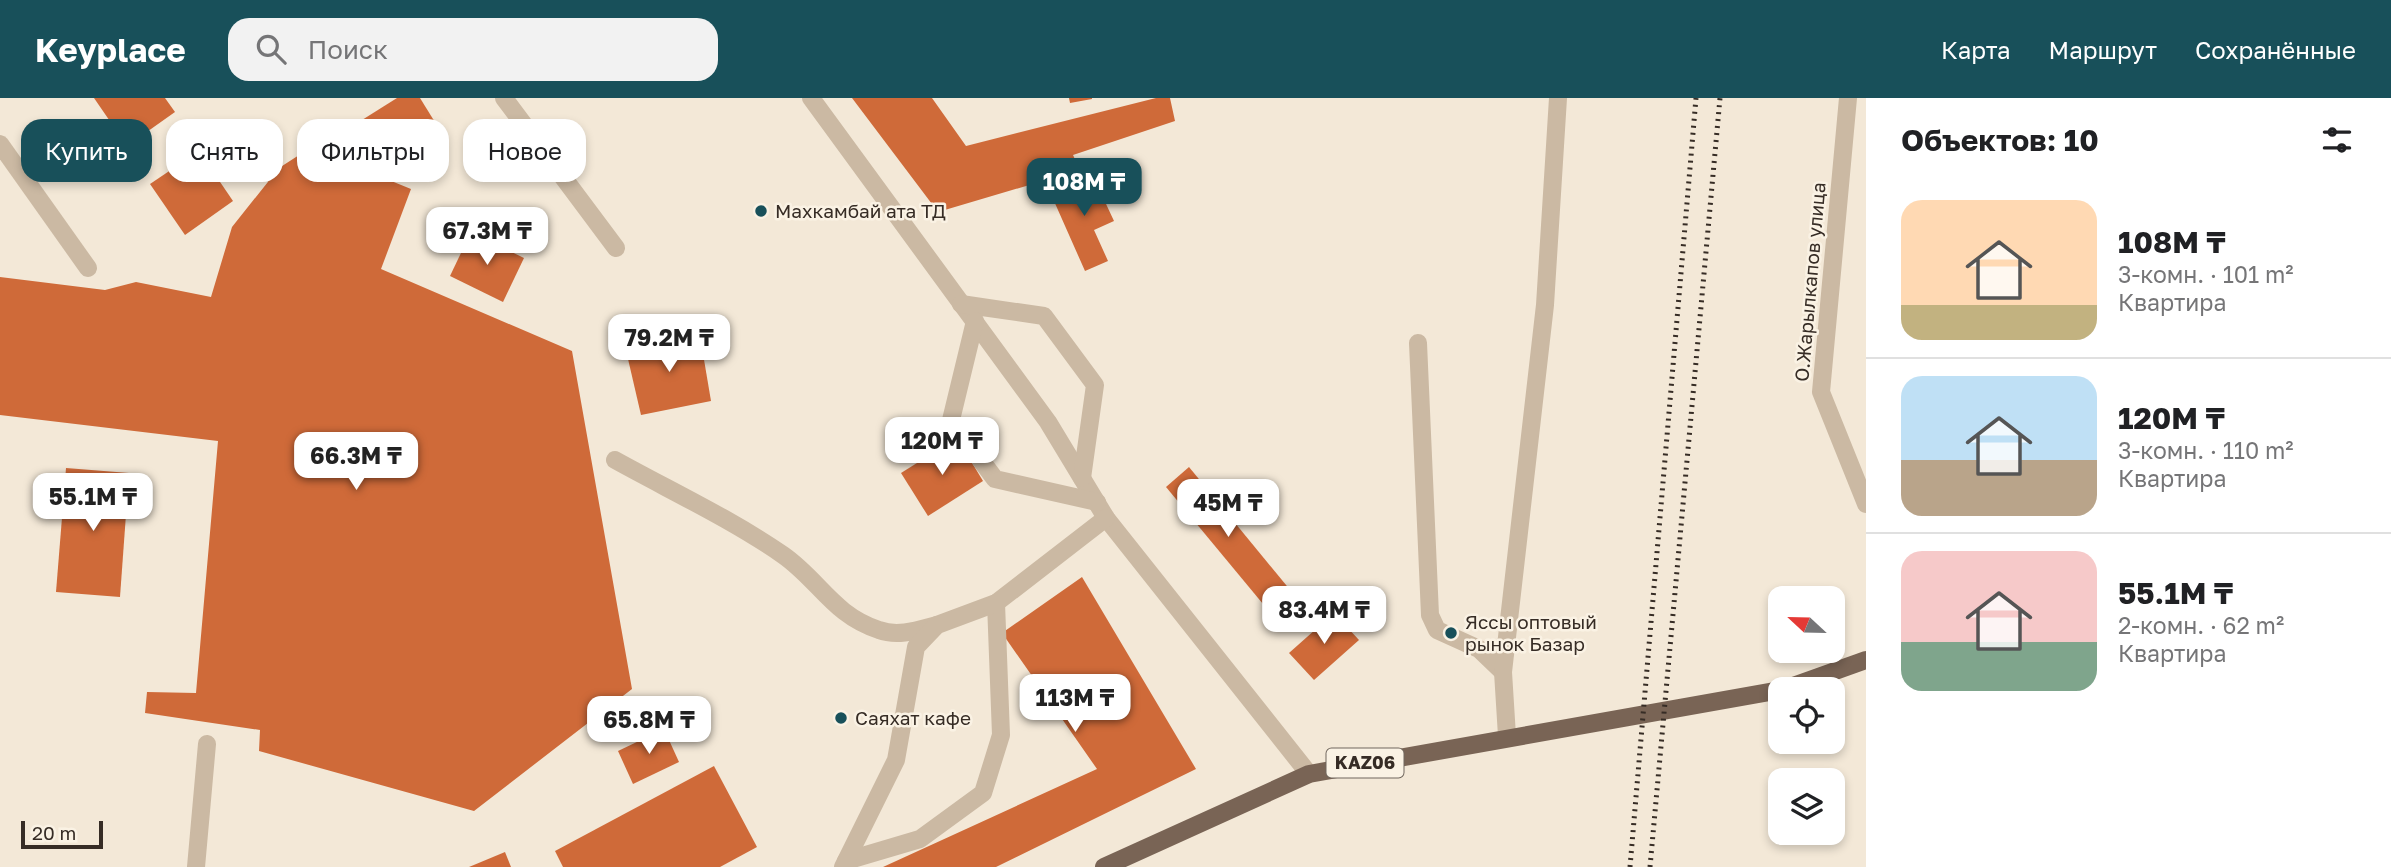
<!DOCTYPE html>
<html lang="ru">
<meta charset="utf-8">
<style>
body{margin:0;font-family:"Golos Text",sans-serif;background:#f2f2f2;color:#202124;height:100vh;display:flex;flex-direction:column;font-size:26px;white-space:nowrap}
*{box-sizing:border-box;margin:0}
p{font-size:23px;color:#757577}
.icon{flex:none;width:38px;height:38px;fill:none;stroke:currentColor;stroke-width:2;stroke-linecap:round;stroke-linejoin:round}
.map{position:relative;flex:1;overflow:hidden}
.side{display:flex;flex-direction:column;background:#fff;width:525px}
.side>*{flex:none}
.banner{position:absolute;left:21px;top:21px;width:665px;height:63px;display:flex;gap:14px}
.needle{width:46px;rotate:292deg}
.tools{position:absolute;left:1768px;top:488px;display:grid;gap:14px}
.tools a{display:grid;place-items:center;width:77px;height:77px;border-radius:14px;background:#fff;box-shadow:0 4px 10px #0003;font-size:35px}
.scale{position:absolute;left:21px;bottom:18px;width:82px;box-sizing:border-box;padding-left:7px;border:4px solid #362c25;border-top:0;font-size:19px;line-height:24px;white-space:nowrap;color:#362c25;-webkit-text-stroke:5px #faf2e4;paint-order:stroke}
.price{position:absolute;translate:-50% -60px;padding:0 16px;border-radius:14px;background:#fff;color:#222;font-size:23px;line-height:46px;filter:drop-shadow(0 2px 4px #0008)}
.price::after{content:'';position:absolute;left:50%;top:42px;width:21px;height:16px;margin-left:-10px;background:inherit;clip-path:polygon(0 0,100% 0,50% 100%)}
.price.selected{background:#18505a;color:#fff}
ul{padding:0;list-style:none}
li{display:flex;align-items:center;gap:21px;height:175px;padding:0 35px}
li+li{border-top:2px solid #e0e0e0}
li span{display:grid;place-items:center;flex:none;width:196px;height:140px;border-radius:21px;color:#555}
li>.icon{margin-inline-start:auto}
span .icon{width:84px;height:84px;fill:#fffc;stroke-width:1}
li b{font-size:30px}
h2{display:flex;justify-content:space-between;align-items:center;height:84px;padding:0 35px;font-size:30px}
.pill{padding:0 24px;border-radius:21px;background:#fff;box-shadow:0 4px 10px #0003;font-size:24px;line-height:63px}
.pill.selected{background:#18505a;color:#fff}
header{display:flex;align-items:center;gap:42px;box-sizing:border-box;height:98px;padding:0 35px;background:#18505a;color:#fff}
header strong{font-size:33px}
nav{display:flex;gap:38px;margin-inline-start:auto;font-size:24px}
.search{width:490px;height:63px;background:#f2f2f2;display:flex;align-items:center;gap:18px;box-sizing:border-box;padding:0 24px;border-radius:21px;color:#757577;font-size:26px}
main{display:flex;flex:1;min-height:0}
.map>svg:first-child{display:block}
.building{fill:#cf6a39}
.lines{fill:none;stroke-linecap:round;stroke-linejoin:round}
.minor{stroke:#cbb9a3;stroke-width:18}
.major{stroke:#796455;stroke-width:18}
.rail{stroke:#362c25;stroke-width:5;stroke-dasharray:2 5;stroke-linecap:butt}
.poi-dot{fill:#18505a;stroke:#faf2e4;stroke-width:2.5}
.labels{text-anchor:middle;stroke-width:5;stroke-linejoin:round;paint-order:stroke}
.shield{fill:#faf2e4;stroke:#71675e;stroke-width:2}
.shield-label{font-size:18px;font-weight:bold;fill:#362c25}
.poi-label{font-size:19px;fill:#362c25;stroke:#faf2e4;text-anchor:start}
.street-label{font-size:19px;fill:#362c25;stroke:#faf2e4}
</style>
<header>
<strong>Keyplace</strong>
<div class="search"><svg class="icon" aria-label="search" viewBox="0 0 24 24"><circle cx="10" cy="10" r="6"/><path d="M15 15l6 6"/></svg>Поиск</div>
<nav><a>Карта</a><a>Маршрут</a><a>Сохранённые</a></nav>
</header>
<main>
<div class="map">
<svg width="1866" height="769" viewBox="0 0 1866 769">
<rect width="100%" height="100%" fill="#f3e8d7"/>
<!-- building -->
<g class="building">
<path d="M 94,0 L 165,0 L 175,14 L 127,48 Z"/>
<path d="M 397,0 L 420,0 L 446,42 L 394,74 L 362,22 Z"/>
<path d="M 852,0 L 932,0 L 966,48 L 1156,0 L 1170,0 L 1175,23 L 1073,57 L 1080,72 L 938,114 Z"/>
<path d="M 1069,0 L 1092,0 L 1092,1 L 1070,5 Z"/>
<path d="M 310,50 L 411,91 L 381,171 L 572,253 L 632,591 L 474,713 L 259,653 L 260,632 L 145,615 L 147,594 L 196,595 L 218,343 L 0,317 L 0,179 L 105,192 L 136,184 L 211,199 L 232,129 L 279,70 Z"/>
<path d="M 199,53 L 233,103 L 185,137 L 150,86 Z"/>
<path d="M 1092,76 L 1114,123 L 1094,132 L 1108,163 L 1085,173 L 1050,94 Z"/>
<path d="M 471,134 L 524,160 L 503,204 L 450,178 Z"/>
<path d="M 700,238 L 711,303 L 641,317 L 625,248 Z"/>
<path d="M 957,340 L 983,383 L 928,418 L 901,375 Z"/>
<path d="M 1189,369 L 1291,493 L 1268,512 L 1166,389 Z"/>
<path d="M 66,370 L 129,375 L 120,499 L 56,494 Z"/>
<path d="M 1082,479 L 1196,671 L 996,769 L 883,769 L 1097,671 L 1002,535 Z"/>
<path d="M 1334,515 L 1359,542 L 1314,582 L 1289,555 Z"/>
<path d="M 664,631 L 679,664 L 633,686 L 618,653 Z"/>
<path d="M 714,668 L 757,749 L 720,769 L 563,769 L 555,753 Z"/>
<path d="M 505,754 L 511,769 L 469,769 Z"/>
</g>
<g class="lines">
<!-- minor -->
<g class="minor">
<path d="M 504,0 L 616,150"/>
<path d="M 811,0 L 1048,324 L 1106,420 L 1309,676"/>
<path d="M 1848,0 L 1821,294 L 1866,406"/>
<path d="M 0,46 L 88,170"/>
<path d="M 961,206 L 1044,218 L 1095,287 L 1082,380"/>
<path d="M 975,223 L 951,322 L 995,381 L 1097,404"/>
<path d="M 1418,245 L 1430,517 L 1437,532 L 1479,551 L 1503,574"/>
<path d="M 615,362 C 671,393 731,421 783,457 C 819,482 833,517 879,532 C 898,539 918,532 937,527"/>
<path d="M 1507,638 L 1503,574 L 1545,207 L 1558,0"/>
<path d="M 846,763 L 920,741 L 983,695 L 1001,637 L 996,505"/>
<path d="M 196,769 L 207,646"/>
<path d="M 843,769 L 896,662 L 916,549 L 937,527 L 996,505 L 1106,420"/>
</g>
<!-- major -->
<g class="major">
<path d="M 1782,592 L 1866,562"/>
<path d="M 1104,769 L 1309,676 L 1780,592"/>
</g>
<!-- rail -->
<g class="rail">
<path d="M 1630,769 L 1696,0"/>
<path d="M 1650,769 L 1720,0"/>
</g>
</g>
<!-- markers -->
<g class="poi-dot">
<circle cx="761" cy="113" r="7"/>
<circle cx="1451" cy="535" r="7"/>
<circle cx="841" cy="620" r="7"/>
</g>
<g class="labels">
<!-- shield labels -->
<rect class="shield" x="1326.5" y="650.5" width="77" height="29" rx="5"/>
<g class="shield-label">
<text x="1365" y="671">KАZ06</text>
</g>
<!-- poi labels -->
<g class="poi-label">
<text x="775" y="120">Махкамбай ата ТД</text>
<text x="1465" y="531">Яссы оптовый<tspan x="1465" dy="22">рынок Базар</tspan></text>
<text x="855" y="627">Саяхат кафе</text>
</g>
<!-- street labels -->
<g class="street-label">
<text transform="translate(1810 184) rotate(-85)" y="7">О.Жарылкапов улица</text>
</g>
</g>
</svg>
<div class="tools">
<a><svg class="needle" viewBox="-14 -14 28 28"><path d="M0-13l5 13h-10z" fill="#e53935"/><path d="M0 13l5-13h-10z" fill="#757577"/></svg></a>
<a><svg class="icon" aria-label="locate" viewBox="0 0 24 24"><circle cx="12" cy="12" r="6"/><path d="M12 2v4M12 18v4M2 12h4M18 12h4"/></svg></a>
<a><svg class="icon" aria-label="layers" viewBox="0 0 24 24"><path d="M12 4l9 5-9 5-9-5zM3 14l9 5 9-5"/></svg></a>
</div>
<div class="scale">20 m</div>
<b class="price selected" style="left:1084px;top:120px">108M ₸</b>
<b class="price" style="left:487px;top:169px">67.3M ₸</b>
<b class="price" style="left:669px;top:276px">79.2M ₸</b>
<b class="price" style="left:942px;top:379px">120M ₸</b>
<b class="price" style="left:356px;top:394px">66.3M ₸</b>
<b class="price" style="left:93px;top:435px">55.1M ₸</b>
<b class="price" style="left:1228px;top:441px">45M ₸</b>
<b class="price" style="left:1324px;top:548px">83.4M ₸</b>
<b class="price" style="left:1075px;top:636px">113M ₸</b>
<b class="price" style="left:649px;top:658px">65.8M ₸</b>
<div class="banner">
<a class="pill selected">Купить</a>
<a class="pill">Снять</a>
<a class="pill">Фильтры</a>
<a class="pill">Новое</a>
</div>
</div>
<section class="side">
<h2>Объектов: 10<svg class="icon" aria-label="filters" viewBox="0 0 24 24"><path d="M4 7h16M4 17h16"/><circle cx="9" cy="7" r="2"/><circle cx="15" cy="17" r="2"/></svg></h2>
<ul>
<li><span style="background:linear-gradient(#ffd9b3 75%,#c2b280 0)"><svg class="icon" aria-label="home" viewBox="0 0 24 24"><path d="M3 11l9-7 9 7M6 9v11h12V9"/></svg></span><div><b>108M ₸</b><p>3-комн. · 101 m²</p><p>Квартира</p></div></li>
<li><span style="background:linear-gradient(#bfe0f5 60%,#b9a48a 0)"><svg class="icon" aria-label="home" viewBox="0 0 24 24"><path d="M3 11l9-7 9 7M6 9v11h12V9"/></svg></span><div><b>120M ₸</b><p>3-комн. · 110 m²</p><p>Квартира</p></div></li>
<li><span style="background:linear-gradient(#f6c9c9 65%,#7fa58c 0)"><svg class="icon" aria-label="home" viewBox="0 0 24 24"><path d="M3 11l9-7 9 7M6 9v11h12V9"/></svg></span><div><b>55.1M ₸</b><p>2-комн. · 62 m²</p><p>Квартира</p></div></li>
</ul>
</section>
</main>
